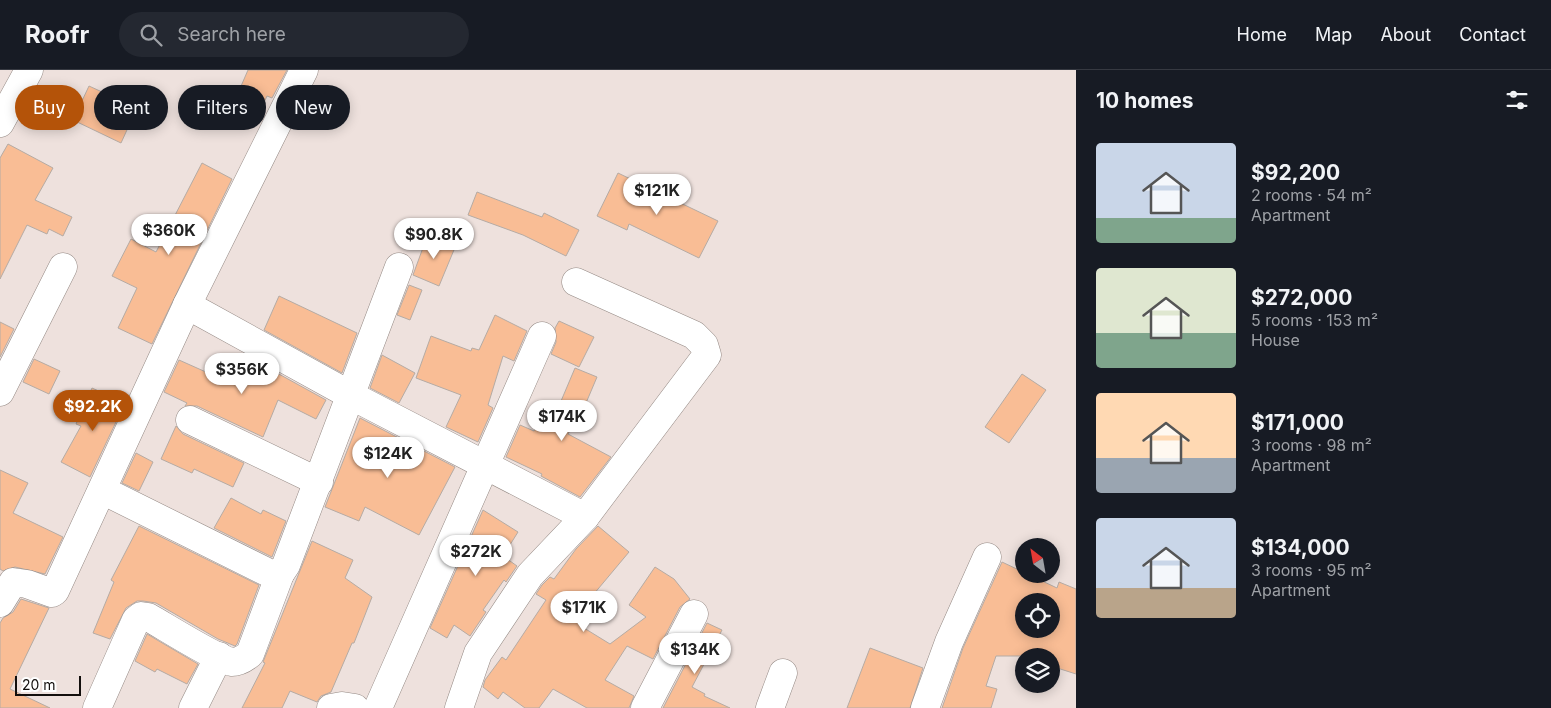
<!DOCTYPE html>
<meta charset="utf-8">
<style>
body{margin:0;font-family:Inter,sans-serif;background:#242831;color:#f1f3f6;height:100vh;display:flex;flex-direction:column;font-size:19px;white-space:nowrap}
*{box-sizing:border-box;margin:0}
p{font-size:16px;color:#9ea1a6}
.icon{flex:none;width:28px;height:28px;fill:none;stroke:currentColor;stroke-width:2;stroke-linecap:round;stroke-linejoin:round}
.map{position:relative;flex:1;overflow:hidden}
.sheet{display:flex;flex-direction:column;background:#171b24;width:475px}
.sheet>*{flex:none}
.hud{position:absolute;left:15px;top:15px;width:475px;height:45px;display:flex;gap:10px}
.needle{width:32px;rotate:329deg}
.buttons{position:absolute;left:1015px;top:468px;display:grid;gap:10px}
.buttons a{display:grid;place-items:center;width:45px;height:45px;border-radius:50%;background:#171b24;box-shadow:0 2px 12px #0003;font-size:25px}
.scale{position:absolute;left:15px;bottom:12px;width:66px;box-sizing:border-box;padding-left:5px;border:2px solid #130f0d;border-top:0;font-size:14px;line-height:18px;white-space:nowrap;color:#130f0d;-webkit-text-stroke:4px #fff;paint-order:stroke}
.price{position:absolute;translate:-50% -42px;padding:0 11px;border-radius:18px;background:#fff;color:#222;font-size:16px;line-height:32px;filter:drop-shadow(0 1px 2px #0008)}
.price::after{content:'';position:absolute;left:50%;top:30px;width:15px;height:11px;margin-left:-8px;background:inherit;clip-path:polygon(0 0,100% 0,50% 100%)}
.price.active{background:#b45309;color:#fff}
ul{padding:0;list-style:none}
li{display:flex;align-items:center;gap:15px;height:125px;padding:0 20px}
li span{display:grid;place-items:center;flex:none;width:140px;height:100px;border-radius:5px;color:#555}
li>.icon{margin-inline-start:auto}
span .icon{width:60px;height:60px;fill:#fffc;stroke-width:1}
li b{font-size:21px}
h2{display:flex;justify-content:space-between;align-items:center;height:60px;padding:0 20px;font-size:21px}
.tag{padding:0 18px;border-radius:22px;background:#171b24;box-shadow:0 2px 12px #0003;font-size:18px;line-height:45px}
.tag.active{background:#b45309;color:#fff}
header{display:flex;align-items:center;gap:30px;box-sizing:border-box;height:70px;padding:0 25px;background:#171b24;border-bottom:1px solid #363941}
header strong{font-size:24px}
nav{display:flex;gap:28px;margin-inline-start:auto;font-size:18px}
.search{width:350px;height:45px;background:#242831;display:flex;align-items:center;gap:12px;box-sizing:border-box;padding:0 18px;border-radius:28px;color:#9ea1a6;font-size:19px}
main{display:flex;flex:1;min-height:0}
.map>svg:first-child{display:block}
.building{fill:#f9bd95;stroke:#b5aba4;fill-rule:evenodd}
.lines{fill:none;stroke-linecap:round;stroke-linejoin:round}
.minor-casing{stroke:#948984;stroke-width:29}
.minor{stroke:#fff;stroke-width:28}
</style>
<header>
<strong>Roofr</strong>
<div class="search"><svg class="icon" aria-label="search" viewBox="0 0 24 24"><circle cx="10" cy="10" r="6"/><path d="M15 15l6 6"/></svg>Search here</div>
<nav><a>Home</a><a>Map</a><a>About</a><a>Contact</a></nav>
</header>
<main>
<div class="map">
<svg width="1076" height="638" viewBox="0 0 1076 638">
<rect width="100%" height="100%" fill="#eee1dd"/>
<!-- building -->
<g class="building">
<path d="M 248,0 L 287,0 L 272,28 L 267,26 L 257,48 L 232,37 Z"/>
<path d="M 89,16 L 137,38 L 121,73 L 73,50 Z"/>
<path d="M 8,74 L 53,98 L 35,130 L 72,147 L 63,166 L 49,159 L 47,164 L 27,155 L 0,209 L 0,88 Z"/>
<path d="M 202,93 L 232,109 L 152,274 L 118,258 L 137,218 L 112,206 L 131,169 L 156,182 Z"/>
<path d="M 618,103 L 718,151 L 699,188 L 629,154 L 627,160 L 597,146 Z"/>
<path d="M 477,122 L 542,147 L 544,143 L 579,160 L 566,186 L 523,165 L 468,145 Z"/>
<path d="M 428,164 L 456,175 L 439,216 L 413,205 Z"/>
<path d="M 409,215 L 422,220 L 410,250 L 397,245 Z"/>
<path d="M 279,226 L 357,263 L 342,303 L 264,260 Z"/>
<path d="M 495,245 L 527,261 L 514,291 L 503,286 L 488,335 L 493,338 L 478,372 L 446,357 L 461,325 L 416,308 L 431,266 L 471,281 L 472,278 L 479,280 Z"/>
<path d="M 559,251 L 594,267 L 579,297 L 551,284 L 556,272 L 555,258 Z"/>
<path d="M 0,252 L 14,259 L 0,287 Z"/>
<path d="M 382,285 L 415,303 L 399,333 L 370,318 Z"/>
<path d="M 248,287 L 326,330 L 316,349 L 278,330 L 263,367 L 197,336 L 185,336 L 187,333 L 164,322 L 179,290 L 235,315 Z"/>
<path d="M 34,289 L 60,301 L 49,324 L 23,312 Z"/>
<path d="M 575,298 L 597,307 L 586,333 L 568,364 L 611,387 L 580,427 L 541,406 L 542,404 L 506,387 L 520,355 L 534,361 L 542,345 L 553,350 Z"/>
<path d="M 1022,304 L 1046,320 L 1009,373 L 985,357 Z"/>
<path d="M 92,318 L 125,333 L 90,407 L 61,392 L 81,356 L 76,354 Z"/>
<path d="M 360,348 L 455,397 L 419,465 L 365,437 L 359,451 L 325,437 Z"/>
<path d="M 176,356 L 183,364 L 244,393 L 233,417 L 194,399 L 192,403 L 161,389 Z"/>
<path d="M 136,383 L 153,392 L 139,421 L 122,413 Z"/>
<path d="M 0,400 L 28,413 L 13,443 L 63,467 L 45,504 L 15,497 L 3,501 L 0,499 Z"/>
<path d="M 231,428 L 261,444 L 263,440 L 286,451 L 272,487 L 214,458 Z"/>
<path d="M 483,440 L 518,462 L 503,486 L 517,496 L 506,512 L 504,510 L 483,540 L 486,542 L 470,566 L 454,555 L 447,568 L 430,558 Z"/>
<path d="M 139,456 L 259,515 L 237,574 L 235,576 L 218,569 L 156,533 L 143,531 L 137,531 L 126,538 L 110,569 L 93,563 L 114,512 L 111,510 Z"/>
<path d="M 598,456 L 629,482 L 588,531 L 598,537 L 584,558 L 610,574 L 646,547 L 629,535 L 655,497 L 674,509 L 690,529 L 680,537 L 653,589 L 627,576 L 605,610 L 634,626 L 629,638 L 587,638 L 553,619 L 539,638 L 525,638 L 503,622 L 498,629 L 483,617 L 485,610 L 502,587 L 506,590 L 546,530 L 536,524 L 542,515 L 550,507 L 554,509 L 576,479 Z"/>
<path d="M 312,471 L 353,490 L 345,508 L 372,527 L 354,573 L 352,573 L 331,622 L 321,626 L 317,632 L 290,621 L 282,638 L 242,638 L 265,593 L 263,592 Z"/>
<path d="M 1002,492 L 1057,518 L 1059,512 L 1076,519 L 1076,604 L 1051,596 L 1051,586 L 996,586 L 986,616 L 997,619 L 991,638 L 942,638 L 963,578 ZM 1024,531 L 1051,531 L 1051,559 L 1024,559 Z"/>
<path d="M 21,529 L 49,538 L 10,619 L 50,638 L 0,638 L 0,553 L 3,548 L 13,542 Z"/>
<path d="M 707,553 L 722,560 L 692,617 L 705,624 L 704,626 L 730,638 L 663,638 Z"/>
<path d="M 147,564 L 198,594 L 187,614 L 157,599 L 155,602 L 135,591 Z"/>
<path d="M 870,578 L 923,598 L 910,638 L 847,638 Z"/>
</g>
<g class="lines">
<!-- minor casing -->
<g class="minor-casing">
<g id="minor">
<path d="M 0,53 L 29,0"/>
<path d="M 187,235 L 352,326 L 585,447"/>
<path d="M 0,322 L 63,197"/>
<path d="M 190,350 L 319,412"/>
<path d="M 102,420 L 271,504 L 280,504 L 286,495 L 399,197"/>
<path d="M 0,533 L 13,512 L 27,514 L 52,523 L 55,521 L 187,235 L 304,0"/>
<path d="M 97,638 L 136,550 L 141,546 L 148,547 C 166,557 216,589 232,592 C 239,592 245,588 250,584 L 280,504"/>
<path d="M 193,638 L 219,586"/>
<path d="M 331,638 L 342,636 L 355,638"/>
<path d="M 378,638 L 542,266"/>
<path d="M 459,638 L 478,583 L 530,505 L 585,447 L 707,285 L 704,275 L 694,265 L 576,212"/>
<path d="M 645,638 L 694,544"/>
<path d="M 770,638 L 783,603"/>
<path d="M 925,638 L 949,572 L 987,487"/>
</g>
</g>
<!-- minor -->
<use href="#minor" class="minor"/>
</g>
</svg>
<div class="buttons">
<a><svg class="needle" viewBox="-14 -14 28 28"><path d="M0-13l5 13h-10z" fill="#e53935"/><path d="M0 13l5-13h-10z" fill="#9ea1a6"/></svg></a>
<a><svg class="icon" aria-label="locate" viewBox="0 0 24 24"><circle cx="12" cy="12" r="6"/><path d="M12 2v4M12 18v4M2 12h4M18 12h4"/></svg></a>
<a><svg class="icon" aria-label="layers" viewBox="0 0 24 24"><path d="M12 4l9 5-9 5-9-5zM3 14l9 5 9-5"/></svg></a>
</div>
<div class="scale">20 m</div>
<b class="price" style="left:657px;top:146px">$121K</b>
<b class="price" style="left:169px;top:186px">$360K</b>
<b class="price" style="left:434px;top:190px">$90.8K</b>
<b class="price" style="left:242px;top:325px">$356K</b>
<b class="price active" style="left:93px;top:362px">$92.2K</b>
<b class="price" style="left:562px;top:372px">$174K</b>
<b class="price" style="left:388px;top:409px">$124K</b>
<b class="price" style="left:476px;top:507px">$272K</b>
<b class="price" style="left:584px;top:563px">$171K</b>
<b class="price" style="left:695px;top:605px">$134K</b>
<div class="hud">
<a class="tag active">Buy</a>
<a class="tag">Rent</a>
<a class="tag">Filters</a>
<a class="tag">New</a>
</div>
</div>
<section class="sheet">
<h2>10 homes<svg class="icon" aria-label="filters" viewBox="0 0 24 24"><path d="M4 7h16M4 17h16"/><circle cx="9" cy="7" r="2"/><circle cx="15" cy="17" r="2"/></svg></h2>
<ul>
<li><span style="background:linear-gradient(#c9d6e8 75%,#7fa58c 0)"><svg class="icon" aria-label="home" viewBox="0 0 24 24"><path d="M3 11l9-7 9 7M6 9v11h12V9"/></svg></span><div><b>$92,200</b><p>2 rooms · 54 m²</p><p>Apartment</p></div></li>
<li><span style="background:linear-gradient(#dfe7d0 65%,#7fa58c 0)"><svg class="icon" aria-label="home" viewBox="0 0 24 24"><path d="M3 11l9-7 9 7M6 9v11h12V9"/></svg></span><div><b>$272,000</b><p>5 rooms · 153 m²</p><p>House</p></div></li>
<li><span style="background:linear-gradient(#ffd9b3 65%,#9aa5b1 0)"><svg class="icon" aria-label="home" viewBox="0 0 24 24"><path d="M3 11l9-7 9 7M6 9v11h12V9"/></svg></span><div><b>$171,000</b><p>3 rooms · 98 m²</p><p>Apartment</p></div></li>
<li><span style="background:linear-gradient(#c9d6e8 70%,#b9a48a 0)"><svg class="icon" aria-label="home" viewBox="0 0 24 24"><path d="M3 11l9-7 9 7M6 9v11h12V9"/></svg></span><div><b>$134,000</b><p>3 rooms · 95 m²</p><p>Apartment</p></div></li>
</ul>
</section>
</main>
